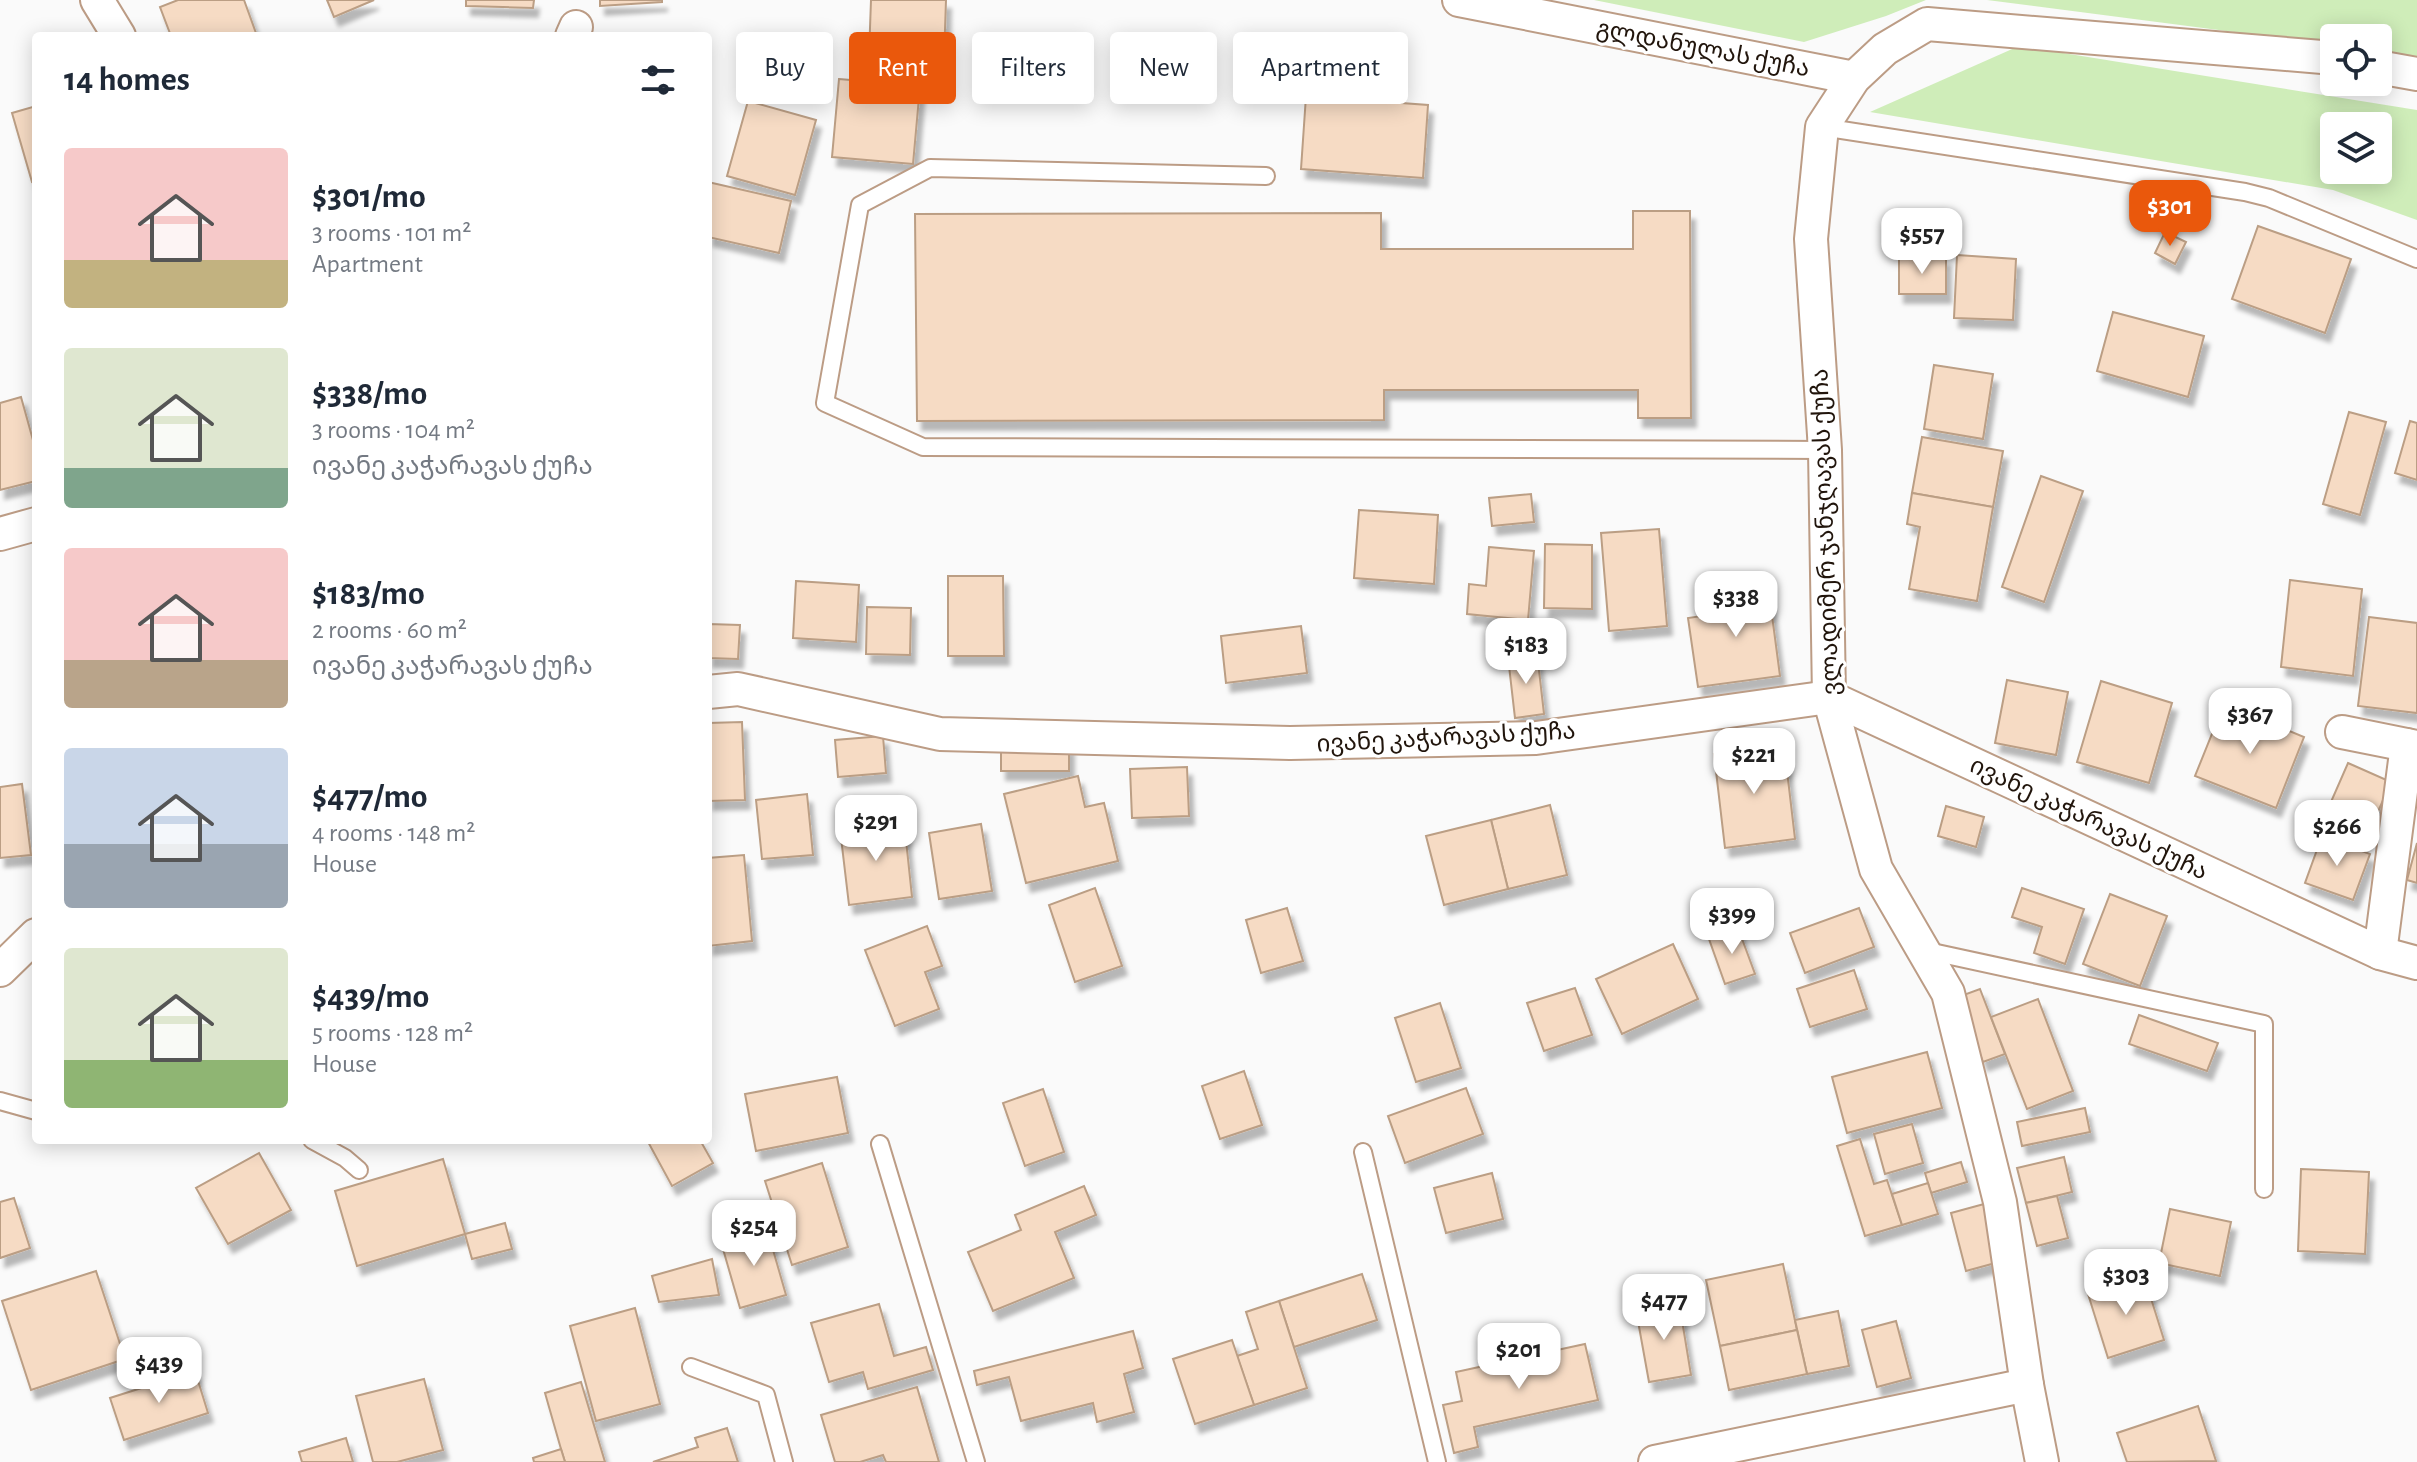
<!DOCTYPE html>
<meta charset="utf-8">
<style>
body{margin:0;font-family:"Alegreya Sans","Noto Sans Georgian",sans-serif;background:#f6f6f7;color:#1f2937;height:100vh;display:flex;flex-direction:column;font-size:30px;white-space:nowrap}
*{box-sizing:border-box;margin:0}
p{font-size:26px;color:#747a83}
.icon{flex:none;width:44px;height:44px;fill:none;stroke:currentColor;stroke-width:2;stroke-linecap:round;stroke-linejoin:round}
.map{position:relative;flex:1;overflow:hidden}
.side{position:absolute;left:32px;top:32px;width:680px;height:1112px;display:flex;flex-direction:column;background:#fff;border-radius:8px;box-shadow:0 4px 20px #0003}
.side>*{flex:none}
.guide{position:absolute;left:736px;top:32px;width:760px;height:72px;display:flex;gap:16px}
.fabs{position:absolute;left:2320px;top:24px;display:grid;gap:16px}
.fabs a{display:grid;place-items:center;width:72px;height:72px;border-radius:8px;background:#fff;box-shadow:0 4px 20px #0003;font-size:40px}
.price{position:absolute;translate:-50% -68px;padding:0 18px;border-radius:16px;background:#fff;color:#222;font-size:26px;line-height:52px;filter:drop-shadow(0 2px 4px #0008)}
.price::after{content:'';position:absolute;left:50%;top:48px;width:24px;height:18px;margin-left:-12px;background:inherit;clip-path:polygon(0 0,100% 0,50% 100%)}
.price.selected{background:#ea580c;color:#fff}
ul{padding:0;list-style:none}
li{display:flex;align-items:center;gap:24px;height:200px;padding:0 32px}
li span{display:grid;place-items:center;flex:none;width:224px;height:160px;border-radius:8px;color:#555}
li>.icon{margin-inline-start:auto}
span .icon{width:96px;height:96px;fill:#fffc;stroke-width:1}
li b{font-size:34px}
h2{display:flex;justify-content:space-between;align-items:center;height:96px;padding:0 32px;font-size:34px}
.pill{padding:0 28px;border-radius:8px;background:#fff;box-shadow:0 4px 20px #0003;font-size:28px;line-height:72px}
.pill.selected{background:#ea580c;color:#fff}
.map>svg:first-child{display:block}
.green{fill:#cfedb9;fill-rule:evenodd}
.building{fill:#f6dbc4;stroke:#bb9e84;stroke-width:2;filter:url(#shadow)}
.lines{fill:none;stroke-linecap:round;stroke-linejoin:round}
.service-casing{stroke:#bc9c85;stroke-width:20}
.minor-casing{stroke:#bc9c85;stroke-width:36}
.service{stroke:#fff;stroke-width:16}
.minor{stroke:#fff;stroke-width:32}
.labels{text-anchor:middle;stroke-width:6;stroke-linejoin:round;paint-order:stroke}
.street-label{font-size:24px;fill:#21150c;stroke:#fff}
</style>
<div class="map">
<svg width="2417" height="1462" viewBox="0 0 2417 1462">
<defs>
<filter id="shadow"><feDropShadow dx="5" dy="9" stdDeviation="2" flood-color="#0004"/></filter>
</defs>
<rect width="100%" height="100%" fill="#fafafa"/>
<!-- green -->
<g class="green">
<path d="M 1594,0 L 1926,0 L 1886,16 L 1804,42 Z"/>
<path d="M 1987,0 L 2417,0 L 2417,56 L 2378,51 L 2378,38 L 2334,38 L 2334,45 Z"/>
<path d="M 2019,46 L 2417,110 L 2417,220 L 2333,190 L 1870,112 ZM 2334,126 L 2378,126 L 2378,170 L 2334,170 Z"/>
</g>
<!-- building -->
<g class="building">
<path d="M 178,0 L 244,0 L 257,36 L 171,36 L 160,7 Z"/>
<path d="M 327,0 L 374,0 L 334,17 Z"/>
<path d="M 466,0 L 534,0 L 533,8 L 466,6 Z"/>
<path d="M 600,0 L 662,0 L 662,2 L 600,6 Z"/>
<path d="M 871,0 L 946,0 L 944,59 L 869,56 Z"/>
<path d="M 839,79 L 920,86 L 913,164 L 832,157 Z"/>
<path d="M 1306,96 L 1428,105 L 1423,178 L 1301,169 Z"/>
<path d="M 748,101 L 816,120 L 795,195 L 727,176 Z"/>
<path d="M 36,106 L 36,181 L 32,182 L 12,113 Z"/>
<path d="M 708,182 L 791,201 L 779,253 L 708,237 Z"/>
<path d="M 1633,211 L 1690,211 L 1691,418 L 1638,418 L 1638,390 L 1384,390 L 1384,420 L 917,421 L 915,214 L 1381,213 L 1381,249 L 1633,249 Z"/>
<path d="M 2258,226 L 2351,259 L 2325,333 L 2232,299 Z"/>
<path d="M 2165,232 L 2186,242 L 2175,264 L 2155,253 Z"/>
<path d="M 1957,255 L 2016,259 L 2013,320 L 1954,318 Z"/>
<rect x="1899" y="257" width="47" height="37"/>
<path d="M 2113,312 L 2204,336 L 2188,397 L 2097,371 Z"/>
<path d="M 1934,365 L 1993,374 L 1983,439 L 1924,429 Z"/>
<path d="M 21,397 L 36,451 L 36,481 L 0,490 L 0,403 Z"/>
<path d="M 2349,412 L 2386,422 L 2360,515 L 2323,504 Z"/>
<path d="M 2410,421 L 2417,423 L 2417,480 L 2395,473 Z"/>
<path d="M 1922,437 L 2003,451 L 1993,507 L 1912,493 Z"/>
<path d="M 2041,476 L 2083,491 L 2044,602 L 2002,587 Z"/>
<path d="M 1912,493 L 1993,507 L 1977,601 L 1909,589 L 1920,527 L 1907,524 Z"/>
<path d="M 1531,494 L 1534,522 L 1492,526 L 1489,498 Z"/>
<path d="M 1359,510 L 1438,515 L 1434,584 L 1354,578 Z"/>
<path d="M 1659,529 L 1667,626 L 1609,631 L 1601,533 Z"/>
<path d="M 1545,544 L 1592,545 L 1592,609 L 1544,608 Z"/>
<path d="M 1489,547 L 1534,551 L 1528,620 L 1467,614 L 1469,584 L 1486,586 Z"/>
<path d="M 948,576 L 1003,576 L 1004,656 L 948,656 Z"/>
<path d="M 2290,580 L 2362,589 L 2353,676 L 2281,667 Z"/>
<path d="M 796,581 L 859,585 L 856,642 L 793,638 Z"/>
<path d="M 1768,585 L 1780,676 L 1698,687 L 1688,618 L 1722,613 L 1720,592 Z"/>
<path d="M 867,607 L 911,608 L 910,655 L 866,654 Z"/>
<path d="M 2369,617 L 2417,623 L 2417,713 L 2358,706 Z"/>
<path d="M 708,624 L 740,625 L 738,659 L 708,658 Z"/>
<path d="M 1301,626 L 1307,673 L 1226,683 L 1221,636 Z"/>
<path d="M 1537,653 L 1544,714 L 1515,718 L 1508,657 Z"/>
<path d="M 2007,680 L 2068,692 L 2056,755 L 1995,743 Z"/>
<path d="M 2101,681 L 2172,703 L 2149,783 L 2077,762 Z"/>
<path d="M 2224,704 L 2304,737 L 2276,808 L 2195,776 Z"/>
<path d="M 742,722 L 745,800 L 708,801 L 708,723 Z"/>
<path d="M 883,736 L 886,773 L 838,777 L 835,740 Z"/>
<path d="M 1001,744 L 1069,745 L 1069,771 L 1001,771 Z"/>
<path d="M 1784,745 L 1795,839 L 1725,848 L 1714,754 Z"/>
<path d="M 2348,763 L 2391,782 L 2370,830 L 2327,811 Z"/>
<path d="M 1187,767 L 1189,816 L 1132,818 L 1130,769 Z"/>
<path d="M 1078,776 L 1085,807 L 1104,803 L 1118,861 L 1026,883 L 1004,794 Z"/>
<path d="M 22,784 L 31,855 L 0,858 L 0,787 Z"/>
<path d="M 807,794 L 813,855 L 762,859 L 756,800 Z"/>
<path d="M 1550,805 L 1567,875 L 1508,889 L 1491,820 Z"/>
<path d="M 1946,806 L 1984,817 L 1976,847 L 1938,836 Z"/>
<path d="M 1491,820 L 1508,889 L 1444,905 L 1426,836 Z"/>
<path d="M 904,821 L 912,897 L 849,905 L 840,829 Z"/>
<path d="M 981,824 L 992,891 L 939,899 L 929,833 Z"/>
<path d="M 2322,836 L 2370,854 L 2353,900 L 2305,883 Z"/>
<path d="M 2417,843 L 2417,883 L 2407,880 Z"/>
<path d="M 744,855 L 752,941 L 708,946 L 708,858 Z"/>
<path d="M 1095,888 L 1122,966 L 1075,982 L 1049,905 Z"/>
<path d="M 2022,888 L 2084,909 L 2065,964 L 2034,953 L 2042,927 L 2012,917 Z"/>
<path d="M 2110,894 L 2167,916 L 2140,986 L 2083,964 Z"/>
<path d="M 1287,908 L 1303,961 L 1261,973 L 1246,920 Z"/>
<path d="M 1859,908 L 1874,947 L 1805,973 L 1790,933 Z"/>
<path d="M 927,926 L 942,966 L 925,972 L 939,1009 L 895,1026 L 865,950 Z"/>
<path d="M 1738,928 L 1755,974 L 1725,984 L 1709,939 Z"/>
<path d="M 1673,944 L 1698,999 L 1622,1034 L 1596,979 Z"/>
<path d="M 1854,970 L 1867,1009 L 1810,1027 L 1797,989 Z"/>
<path d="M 1575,988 L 1592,1035 L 1544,1051 L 1527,1003 Z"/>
<path d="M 1980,989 L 2005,1054 L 1983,1062 L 1958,997 Z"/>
<path d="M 2038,999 L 2073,1091 L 2027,1109 L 1991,1017 Z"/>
<path d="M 1440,1003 L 1461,1068 L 1416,1082 L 1395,1018 Z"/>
<path d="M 2139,1015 L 2218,1043 L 2207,1071 L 2129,1044 Z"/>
<path d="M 1927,1052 L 1942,1108 L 1847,1133 L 1832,1077 Z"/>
<path d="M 1244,1071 L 1262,1125 L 1220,1139 L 1202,1086 Z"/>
<path d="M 837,1077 L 848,1133 L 756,1151 L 745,1094 Z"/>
<path d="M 1466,1088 L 1483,1134 L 1405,1163 L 1388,1116 Z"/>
<path d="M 1043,1089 L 1064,1152 L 1025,1166 L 1003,1103 Z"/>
<path d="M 2085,1108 L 2090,1132 L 2022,1146 L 2017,1122 Z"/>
<path d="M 1912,1124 L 1923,1163 L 1885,1174 L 1874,1134 Z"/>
<path d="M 1860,1139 L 1874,1184 L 1887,1180 L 1902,1225 L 1865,1236 L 1837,1146 Z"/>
<path d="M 647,1140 L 700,1140 L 713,1163 L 672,1186 Z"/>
<path d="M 259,1153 L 291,1210 L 228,1244 L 196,1188 Z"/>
<path d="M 2064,1157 L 2072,1192 L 2026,1203 L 2017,1168 Z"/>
<path d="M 443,1159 L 465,1234 L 357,1266 L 335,1191 Z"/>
<path d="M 1961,1162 L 1967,1182 L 1931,1193 L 1925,1173 Z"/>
<path d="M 822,1163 L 848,1247 L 792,1265 L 765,1181 Z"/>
<path d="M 2301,1169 L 2369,1172 L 2365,1254 L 2298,1251 Z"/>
<path d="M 1492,1173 L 1503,1219 L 1446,1233 L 1434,1188 Z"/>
<path d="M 1928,1183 L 1938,1214 L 1902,1225 L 1892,1194 Z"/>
<path d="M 1084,1186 L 1096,1215 L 1055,1232 L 1074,1278 L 993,1311 L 968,1252 L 1021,1230 L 1015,1215 Z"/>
<path d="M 2057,1196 L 2068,1238 L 2037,1246 L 2026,1203 Z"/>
<path d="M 14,1198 L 30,1248 L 0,1258 L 0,1202 Z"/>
<path d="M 1984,1204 L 1999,1262 L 1966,1271 L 1951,1213 Z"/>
<path d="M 2170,1209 L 2231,1222 L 2220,1276 L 2159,1263 Z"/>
<path d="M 505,1223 L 512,1249 L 472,1259 L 465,1234 Z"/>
<path d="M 767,1229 L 786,1295 L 740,1308 L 721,1242 Z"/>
<path d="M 712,1259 L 719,1295 L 659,1302 L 652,1276 Z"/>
<path d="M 1783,1264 L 1797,1330 L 1720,1346 L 1706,1280 Z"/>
<path d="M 96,1271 L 125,1359 L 31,1390 L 2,1301 Z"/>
<path d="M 1362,1274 L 1377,1320 L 1294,1347 L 1279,1301 Z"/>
<path d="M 2144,1276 L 2164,1340 L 2108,1358 L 2088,1294 Z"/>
<path d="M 1279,1301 L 1307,1388 L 1254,1405 L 1237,1356 L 1258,1349 L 1246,1312 Z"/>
<path d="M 1679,1302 L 1691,1375 L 1649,1382 L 1636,1310 Z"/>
<path d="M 879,1304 L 894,1356 L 926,1347 L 933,1370 L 868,1389 L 863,1372 L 829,1382 L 811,1323 Z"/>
<path d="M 635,1308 L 660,1404 L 596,1421 L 570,1326 Z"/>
<path d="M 1838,1311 L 1849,1366 L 1807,1374 L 1795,1320 Z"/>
<path d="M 1896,1321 L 1911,1378 L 1877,1387 L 1862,1330 Z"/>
<path d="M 1797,1330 L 1807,1374 L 1729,1390 L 1720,1346 Z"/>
<path d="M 1133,1331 L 1143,1368 L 1124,1374 L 1134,1412 L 1097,1422 L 1093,1403 L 1021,1421 L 1009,1377 L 977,1385 L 974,1371 Z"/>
<path d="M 1232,1340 L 1254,1405 L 1195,1424 L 1173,1359 Z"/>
<path d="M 1585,1344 L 1598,1400 L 1474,1427 L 1478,1447 L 1454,1453 L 1443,1405 L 1462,1401 L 1456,1372 Z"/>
<path d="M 195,1371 L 208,1413 L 124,1440 L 110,1398 Z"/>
<path d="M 424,1379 L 443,1450 L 397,1462 L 373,1462 L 356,1396 Z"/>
<path d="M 581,1382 L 605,1462 L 565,1462 L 561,1449 L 545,1393 Z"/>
<path d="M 917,1387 L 939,1462 L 886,1462 L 883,1455 L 860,1462 L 835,1462 L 821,1415 Z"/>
<path d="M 2198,1406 L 2216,1461 L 2127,1462 L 2117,1433 Z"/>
<path d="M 727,1428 L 738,1462 L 653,1462 L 698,1447 L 695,1438 Z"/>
<path d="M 346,1438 L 353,1462 L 302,1462 L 299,1452 Z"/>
<path d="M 561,1449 L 565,1462 L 534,1462 L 533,1458 Z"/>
</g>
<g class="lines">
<!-- service casing -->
<g class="service-casing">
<g id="service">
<path d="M 1822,127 L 2245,192 L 2269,198 L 2417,259"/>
<path d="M 1266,176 L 930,168 L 860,205 L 825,403 L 923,447 L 1825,450"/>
<path d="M 1923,950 L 2264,1024 L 2264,1189"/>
<path d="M 0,1101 L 36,1111"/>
<path d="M 312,1140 L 345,1158 L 359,1170"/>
<path d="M 880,1144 L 976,1462"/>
<path d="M 1363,1152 L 1437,1462"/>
<path d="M 691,1367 L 766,1395 L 784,1462"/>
</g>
</g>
<!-- minor casing -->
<g class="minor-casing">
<g id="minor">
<path d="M 97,0 L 119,36"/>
<path d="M 1459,0 L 1854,78"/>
<path d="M 572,36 L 576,27"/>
<path d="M 2378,67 L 2417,74"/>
<path d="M 0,534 L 36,524"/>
<path d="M 708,692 L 738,689 L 940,734 L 1290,743 L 1536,738 L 1829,697 L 2380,953 L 2417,963"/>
<path d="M 2342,732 L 2417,747"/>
<path d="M 2380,953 L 2407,745"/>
<path d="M 0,970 L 36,935"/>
<path d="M 1655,1462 L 2027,1385"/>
<path d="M 2042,1462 L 2027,1385 L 2000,1202 L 1948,993 L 1876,869 L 1829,697 L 1825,450 L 1811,239 L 1822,127 L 1854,78 L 1885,49 L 1927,24 L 2334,58"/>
</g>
</g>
<!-- service -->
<use href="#service" class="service"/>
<!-- minor -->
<use href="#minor" class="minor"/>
</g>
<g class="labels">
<!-- street labels -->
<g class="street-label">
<text transform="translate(1703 48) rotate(11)" y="8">გლდანულას ქუჩა</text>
<text transform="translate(1825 532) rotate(-92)" y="8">ვლადიმერ ჯანჯღავას ქუჩა</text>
<text transform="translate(1446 737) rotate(-3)" y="8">ივანე კაჭარავას ქუჩა</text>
<text transform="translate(2089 818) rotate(25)" y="8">ივანე კაჭარავას ქუჩა</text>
</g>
</g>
</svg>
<div class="fabs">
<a><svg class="icon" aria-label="locate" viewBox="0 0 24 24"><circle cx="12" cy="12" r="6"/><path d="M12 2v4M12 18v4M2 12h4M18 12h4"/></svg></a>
<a><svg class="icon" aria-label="layers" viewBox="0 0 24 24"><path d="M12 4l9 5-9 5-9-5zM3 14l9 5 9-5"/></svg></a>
</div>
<b class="price selected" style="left:2170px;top:248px">$301</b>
<b class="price" style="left:1922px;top:276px">$557</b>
<b class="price" style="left:1736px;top:639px">$338</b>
<b class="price" style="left:1526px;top:686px">$183</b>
<b class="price" style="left:2250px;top:756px">$367</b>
<b class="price" style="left:1754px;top:796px">$221</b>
<b class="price" style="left:876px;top:863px">$291</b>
<b class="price" style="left:2337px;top:868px">$266</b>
<b class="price" style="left:1732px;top:956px">$399</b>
<b class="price" style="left:754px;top:1268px">$254</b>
<b class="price" style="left:2126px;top:1317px">$303</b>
<b class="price" style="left:1664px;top:1342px">$477</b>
<b class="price" style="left:1519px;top:1391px">$201</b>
<b class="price" style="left:159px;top:1405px">$439</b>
<div class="guide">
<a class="pill">Buy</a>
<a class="pill selected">Rent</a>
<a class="pill">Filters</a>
<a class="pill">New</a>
<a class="pill">Apartment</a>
</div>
<section class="side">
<h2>14 homes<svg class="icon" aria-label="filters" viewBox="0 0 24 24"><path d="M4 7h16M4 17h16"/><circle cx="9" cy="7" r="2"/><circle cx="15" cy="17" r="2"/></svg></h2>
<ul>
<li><span style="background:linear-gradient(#f6c9c9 70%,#c2b280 0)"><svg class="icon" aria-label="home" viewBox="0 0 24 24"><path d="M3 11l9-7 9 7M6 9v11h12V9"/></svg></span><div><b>$301/mo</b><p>3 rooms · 101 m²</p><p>Apartment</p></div></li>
<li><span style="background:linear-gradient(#dfe7d0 75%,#7fa58c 0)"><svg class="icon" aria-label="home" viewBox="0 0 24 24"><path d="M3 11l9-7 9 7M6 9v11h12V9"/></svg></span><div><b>$338/mo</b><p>3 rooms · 104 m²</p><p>ივანე კაჭარავას ქუჩა</p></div></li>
<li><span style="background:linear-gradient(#f6c9c9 70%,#b9a48a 0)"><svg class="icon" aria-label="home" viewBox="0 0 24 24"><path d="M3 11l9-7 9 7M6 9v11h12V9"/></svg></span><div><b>$183/mo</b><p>2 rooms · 60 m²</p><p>ივანე კაჭარავას ქუჩა</p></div></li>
<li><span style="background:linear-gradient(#c9d6e8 60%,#9aa5b1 0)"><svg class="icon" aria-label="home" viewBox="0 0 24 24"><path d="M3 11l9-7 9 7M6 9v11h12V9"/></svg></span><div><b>$477/mo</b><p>4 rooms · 148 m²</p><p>House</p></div></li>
<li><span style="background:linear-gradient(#dfe7d0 70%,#8fb573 0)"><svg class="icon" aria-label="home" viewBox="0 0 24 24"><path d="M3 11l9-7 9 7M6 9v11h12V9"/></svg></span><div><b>$439/mo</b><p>5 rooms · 128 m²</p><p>House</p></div></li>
</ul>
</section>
</div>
